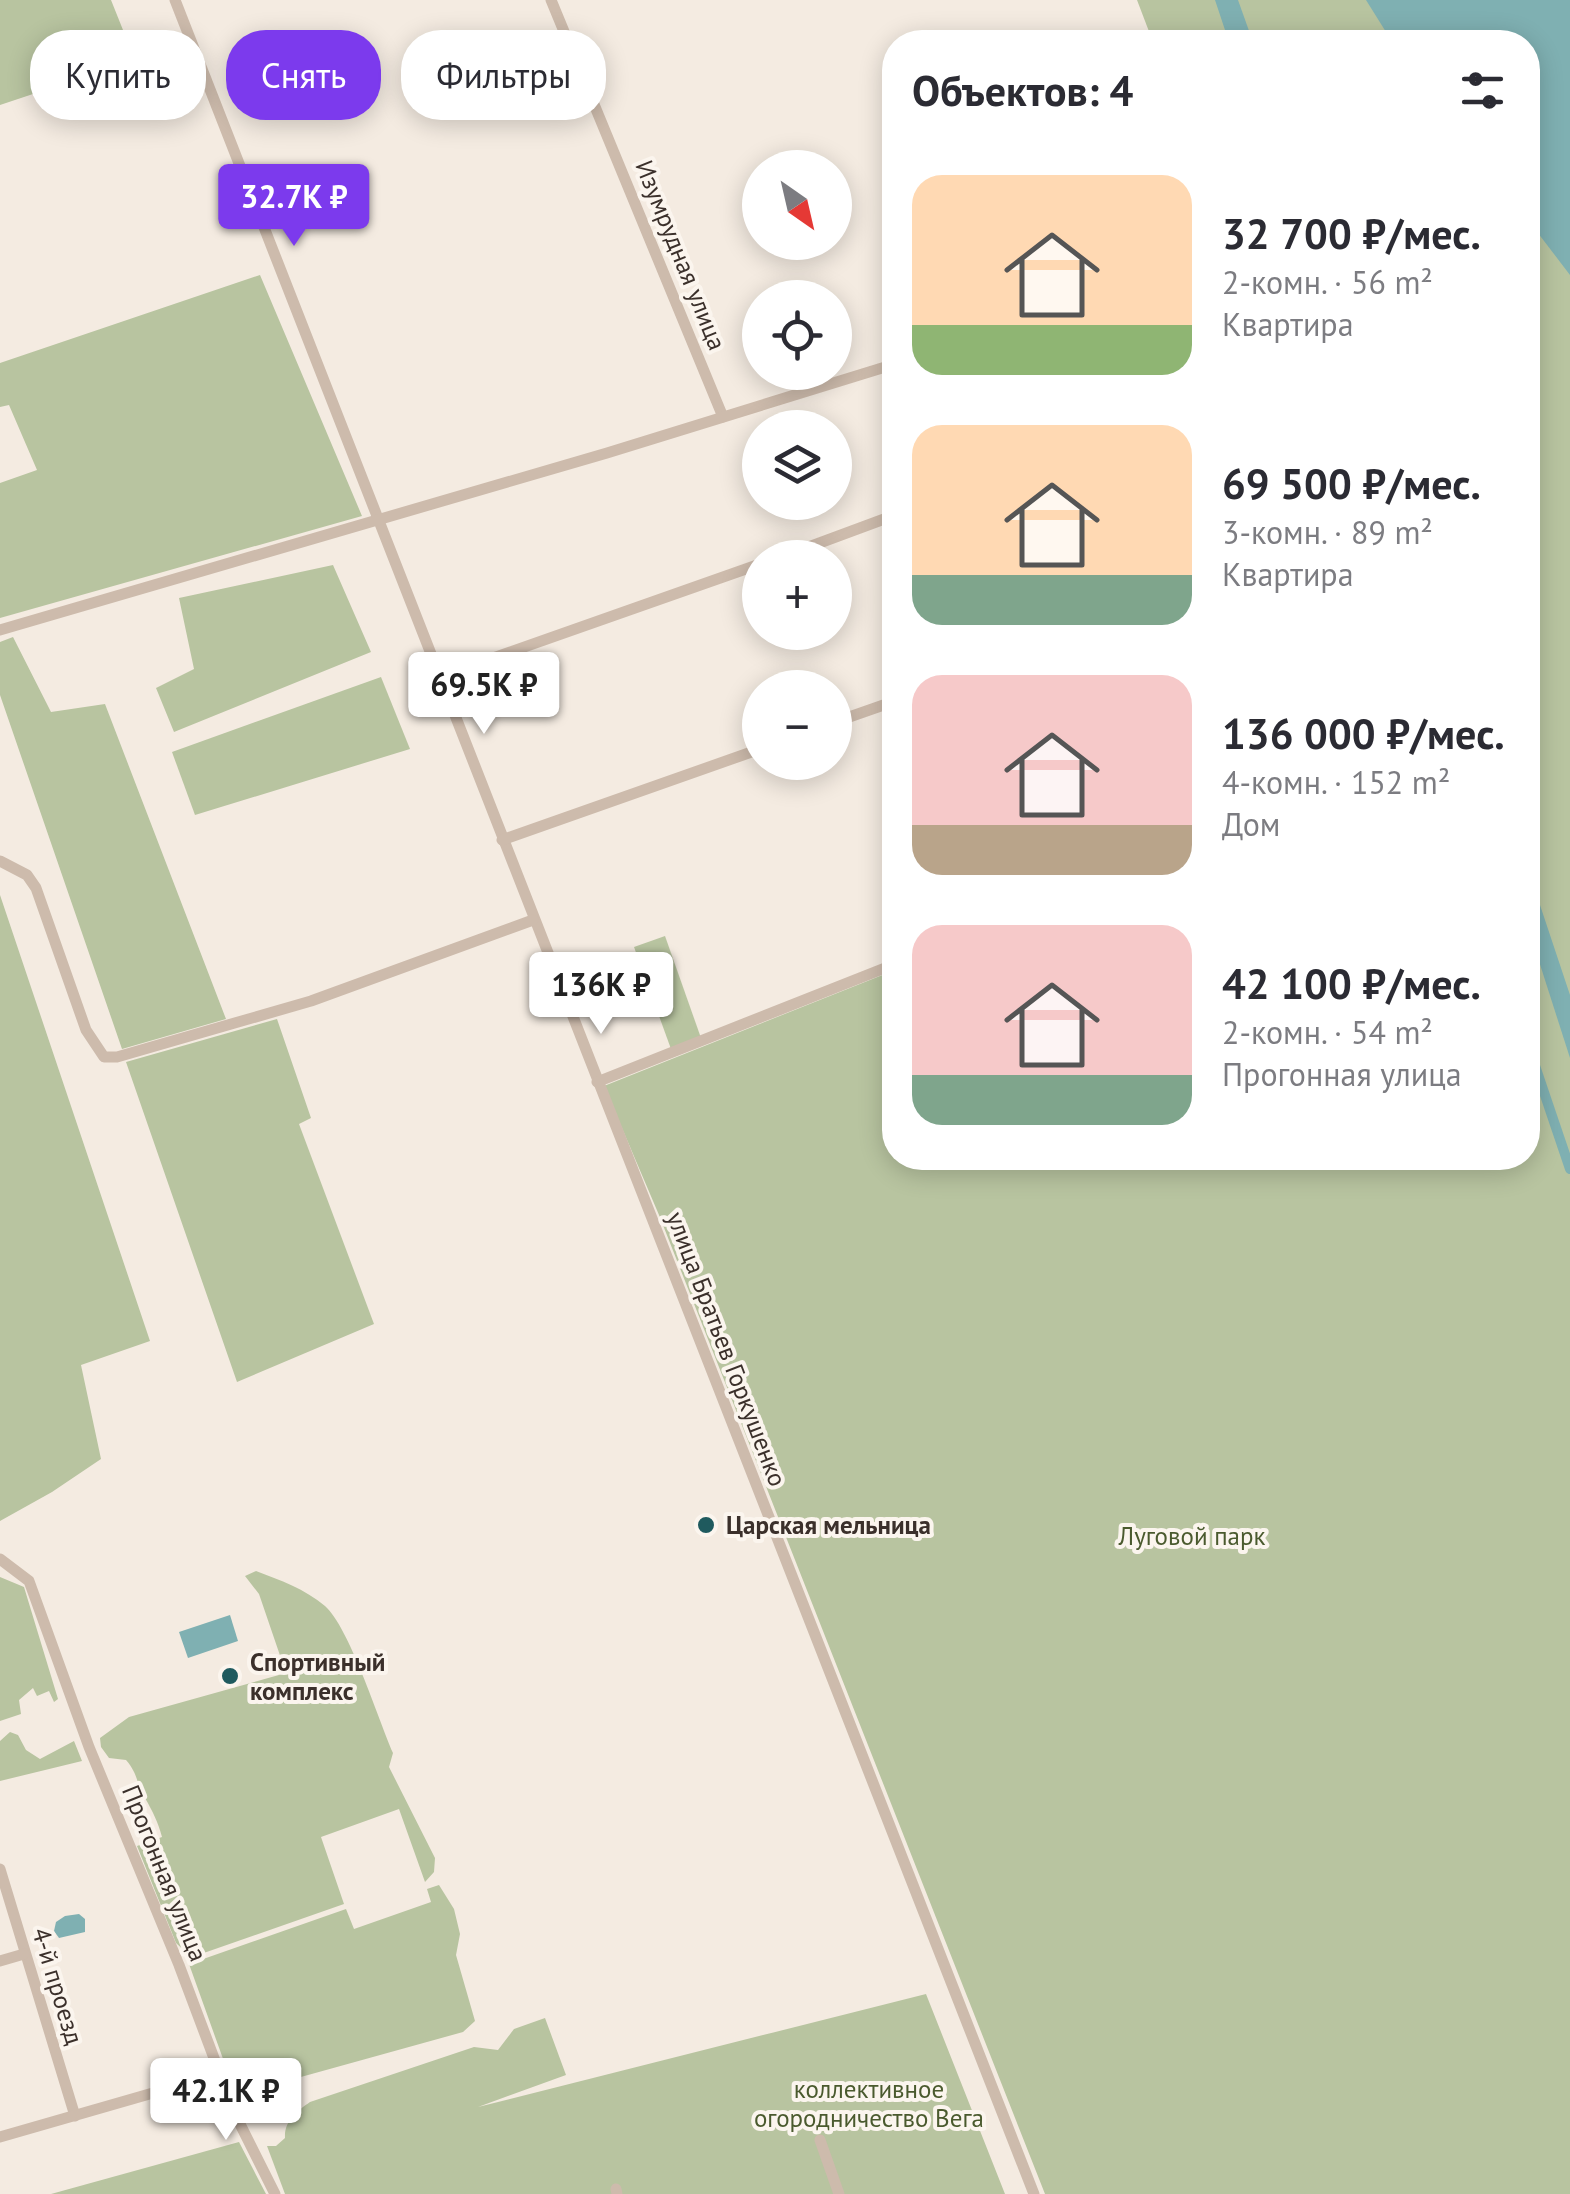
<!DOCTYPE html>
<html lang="ru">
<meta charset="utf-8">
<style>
body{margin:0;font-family:"PT Sans",sans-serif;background:#f7f7f7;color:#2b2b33;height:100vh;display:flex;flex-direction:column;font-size:38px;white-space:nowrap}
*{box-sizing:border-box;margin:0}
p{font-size:32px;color:#7c7c81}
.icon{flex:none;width:55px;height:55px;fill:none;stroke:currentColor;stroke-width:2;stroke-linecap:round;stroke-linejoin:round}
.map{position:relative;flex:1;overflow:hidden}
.details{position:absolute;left:882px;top:30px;width:658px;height:1140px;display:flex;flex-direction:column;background:#fff;border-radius:40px;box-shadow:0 5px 25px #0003}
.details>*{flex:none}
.banner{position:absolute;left:30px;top:30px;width:702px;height:90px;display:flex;gap:20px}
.needle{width:65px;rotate:146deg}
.buttons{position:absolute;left:742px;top:150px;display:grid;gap:20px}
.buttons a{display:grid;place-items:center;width:110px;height:110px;border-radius:50%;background:#fff;box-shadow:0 5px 25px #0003;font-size:50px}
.price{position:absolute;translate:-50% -85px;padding:0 22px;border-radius:10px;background:#fff;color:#222;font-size:32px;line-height:65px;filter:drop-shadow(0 2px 5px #0008)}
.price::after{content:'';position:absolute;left:50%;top:60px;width:30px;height:22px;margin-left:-15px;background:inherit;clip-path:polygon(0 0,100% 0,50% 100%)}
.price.selected{background:#7c3aed;color:#fff}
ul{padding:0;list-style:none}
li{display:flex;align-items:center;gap:30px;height:250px;padding:0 30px}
li span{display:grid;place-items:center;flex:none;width:280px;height:200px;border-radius:30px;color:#555}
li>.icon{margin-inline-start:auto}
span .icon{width:120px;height:120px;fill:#fffc;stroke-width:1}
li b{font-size:42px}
h2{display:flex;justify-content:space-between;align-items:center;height:120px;padding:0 30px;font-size:42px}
.chip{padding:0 35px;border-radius:40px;background:#fff;box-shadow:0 5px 25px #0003;font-size:35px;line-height:90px}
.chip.selected{background:#7c3aed;color:#fff}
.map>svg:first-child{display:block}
.green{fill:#b8c4a0}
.water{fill:#7fb0b2}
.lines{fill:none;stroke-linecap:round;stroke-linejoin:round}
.canal{stroke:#7fb0b2;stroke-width:10}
.minor{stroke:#cdbbac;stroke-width:11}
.poi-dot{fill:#1f5a5e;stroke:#fbf5ee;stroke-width:4}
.labels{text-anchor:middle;stroke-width:8;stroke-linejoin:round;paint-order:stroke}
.street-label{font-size:25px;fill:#3b302b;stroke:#fbf5ee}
.poi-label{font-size:25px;font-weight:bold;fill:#3b302b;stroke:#fbf5ee;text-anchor:start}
.park-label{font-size:25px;fill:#4a5a2e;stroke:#fbf5ee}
</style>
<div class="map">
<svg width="1570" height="2194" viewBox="0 0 1570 2194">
<rect width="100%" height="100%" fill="#f4ebe1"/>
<!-- green -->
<g class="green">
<path d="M 0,0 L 111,0 L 135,60 L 0,105 Z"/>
<path d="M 1137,0 L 1570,0 L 1570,2194 L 1045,2194 L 659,1215 L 604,1086 L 895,970 L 895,1158 L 1528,1158 L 1528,42 L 1153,42 Z"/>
<path d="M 260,275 L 362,516 L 0,618 L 0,483 L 37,470 L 9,405 L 0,407 L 0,363 Z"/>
<path d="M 333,565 L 371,652 L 174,732 L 156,688 L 194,669 L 179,598 Z"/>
<path d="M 13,637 L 51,712 L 105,704 L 226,1019 L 122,1049 L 0,695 L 0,642 Z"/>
<path d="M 381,677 L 410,749 L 195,815 L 172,752 Z"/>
<path d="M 0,895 L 150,1341 L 81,1365 L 101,1459 L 52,1492 L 0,1521 Z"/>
<path d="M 665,936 L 701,1038 L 671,1049 L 634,947 Z"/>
<path d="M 277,1019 L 311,1118 L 299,1124 L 374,1324 L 237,1382 L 126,1062 Z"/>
<path d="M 256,1571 C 280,1580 305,1589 325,1606 C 349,1627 378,1718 393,1753 L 389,1767 L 435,1858 L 434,1872 L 425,1882 L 399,1809 L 321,1837 L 344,1904 L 198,1955 L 189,1955 L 176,1943 L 137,1846 L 162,1837 C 158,1822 153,1812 145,1798 C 136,1784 139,1775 126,1760 L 109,1758 L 101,1747 L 100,1738 L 129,1717 L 286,1673 L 259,1594 L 245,1576 Z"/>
<path d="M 0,1577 L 24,1587 L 58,1699 L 54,1702 L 49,1691 L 37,1696 L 33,1688 L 19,1700 L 21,1714 L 0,1721 Z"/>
<path d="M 10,1732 L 18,1735 L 26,1750 L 40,1759 L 74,1741 L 82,1761 L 0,1781 L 0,1741 Z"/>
<path d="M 439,1885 L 454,1909 L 460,1934 L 456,1955 L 475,2021 L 463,2032 L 236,2095 L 189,1964 L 346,1909 L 354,1929 L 431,1902 L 427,1889 Z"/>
<path d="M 926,1994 L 1005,2194 L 285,2194 L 267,2146 L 276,2146 L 285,2138 C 284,2121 297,2111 310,2102 L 474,2047 L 498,2050 L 514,2029 L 545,2018 L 566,2075 L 478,2107 Z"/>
<path d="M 239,2142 L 266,2194 L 51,2194 Z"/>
</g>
<!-- water -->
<g class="water">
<path d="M 1215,0 L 1238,0 L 1253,42 L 1229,42 Z"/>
<path d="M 1366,0 L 1570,0 L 1570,275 L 1528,220 L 1528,42 L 1404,42 L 1386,32 Z"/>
<path d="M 1528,869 L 1570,995 L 1570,1058 L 1528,927 Z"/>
<path d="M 230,1615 L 238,1641 L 188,1658 L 179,1632 Z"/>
<path d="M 79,1914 L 85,1919 L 85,1932 L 59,1938 L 54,1931 L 56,1922 L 65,1916 Z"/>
</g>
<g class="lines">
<!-- canal -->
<path class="canal" d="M 1528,1045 L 1570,1169"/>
<!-- minor -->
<g class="minor">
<path d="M 175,0 L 1034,2194"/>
<path d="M 551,0 L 723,417"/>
<path d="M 779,558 L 895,515"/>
<path d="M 0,630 L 607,453 L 895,364"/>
<path d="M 439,677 L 760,564"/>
<path d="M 835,722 L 895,701"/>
<path d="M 502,840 L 760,749"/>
<path d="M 0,861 L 27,875 L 36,888 L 86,1030 L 104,1057 L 117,1057 L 311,1001 L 533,920"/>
<path d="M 597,1082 L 895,964"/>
<path d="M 0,1559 L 29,1581 L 89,1747 L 179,1965 L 235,2114 L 275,2194"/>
<path d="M 0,1869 L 75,2116"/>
<path d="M 0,1961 L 24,1954"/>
<path d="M 0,2137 L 219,2074"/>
<path d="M 820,2140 L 839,2194"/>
<path d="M 616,2189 L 617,2194"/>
</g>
</g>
<!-- markers -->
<g class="poi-dot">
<circle cx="706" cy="1525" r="10"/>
<circle cx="230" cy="1676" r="10"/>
</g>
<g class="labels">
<!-- street labels -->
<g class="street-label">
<text transform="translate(681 255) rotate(68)" y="9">Изумрудная улица</text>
<text transform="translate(727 1349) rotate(69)" y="9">улица Братьев Горкушенко</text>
<text transform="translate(165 1873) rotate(68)" y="9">Прогонная улица</text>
<text transform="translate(58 1986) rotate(73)" y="9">4-й проезд</text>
</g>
<!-- poi labels -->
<g class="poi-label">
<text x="726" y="1534">Царская мельница</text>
<text x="250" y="1671">Спортивный<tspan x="250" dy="29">комплекс</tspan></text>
</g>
<!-- park labels -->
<g class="park-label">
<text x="1192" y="1545">Луговой парк</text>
<text x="869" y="2098">коллективное<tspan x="869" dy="29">огородничество Вега</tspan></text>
</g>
</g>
</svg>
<div class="buttons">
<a><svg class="needle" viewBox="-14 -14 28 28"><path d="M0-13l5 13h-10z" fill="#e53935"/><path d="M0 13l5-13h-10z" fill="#7c7c81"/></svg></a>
<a><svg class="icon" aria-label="locate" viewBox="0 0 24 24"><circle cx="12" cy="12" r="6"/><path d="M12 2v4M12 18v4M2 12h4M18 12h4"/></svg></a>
<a><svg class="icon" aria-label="layers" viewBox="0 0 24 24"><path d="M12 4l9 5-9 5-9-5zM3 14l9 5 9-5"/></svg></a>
<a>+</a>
<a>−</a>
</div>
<b class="price selected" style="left:294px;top:249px">32.7K ₽</b>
<b class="price" style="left:484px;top:737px">69.5K ₽</b>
<b class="price" style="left:601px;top:1037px">136K ₽</b>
<b class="price" style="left:226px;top:2143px">42.1K ₽</b>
<div class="banner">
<a class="chip">Купить</a>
<a class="chip selected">Снять</a>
<a class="chip">Фильтры</a>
</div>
<section class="details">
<h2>Объектов: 4<svg class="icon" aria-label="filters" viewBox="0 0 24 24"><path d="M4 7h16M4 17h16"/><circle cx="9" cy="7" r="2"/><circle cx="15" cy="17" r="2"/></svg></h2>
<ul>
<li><span style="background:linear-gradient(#ffd9b3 75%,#8fb573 0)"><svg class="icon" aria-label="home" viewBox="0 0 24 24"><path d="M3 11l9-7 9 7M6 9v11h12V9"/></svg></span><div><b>32 700 ₽/мес.</b><p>2-комн. · 56 m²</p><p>Квартира</p></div></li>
<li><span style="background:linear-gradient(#ffd9b3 75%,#7fa58c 0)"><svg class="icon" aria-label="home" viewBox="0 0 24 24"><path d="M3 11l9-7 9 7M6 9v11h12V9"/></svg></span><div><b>69 500 ₽/мес.</b><p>3-комн. · 89 m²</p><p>Квартира</p></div></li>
<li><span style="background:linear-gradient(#f6c9c9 75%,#b9a48a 0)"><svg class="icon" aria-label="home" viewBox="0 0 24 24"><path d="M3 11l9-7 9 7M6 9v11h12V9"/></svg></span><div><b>136 000 ₽/мес.</b><p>4-комн. · 152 m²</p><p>Дом</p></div></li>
<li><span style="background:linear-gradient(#f6c9c9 75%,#7fa58c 0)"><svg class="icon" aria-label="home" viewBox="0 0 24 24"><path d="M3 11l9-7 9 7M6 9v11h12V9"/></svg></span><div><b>42 100 ₽/мес.</b><p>2-комн. · 54 m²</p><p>Прогонная улица</p></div></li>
</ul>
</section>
</div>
